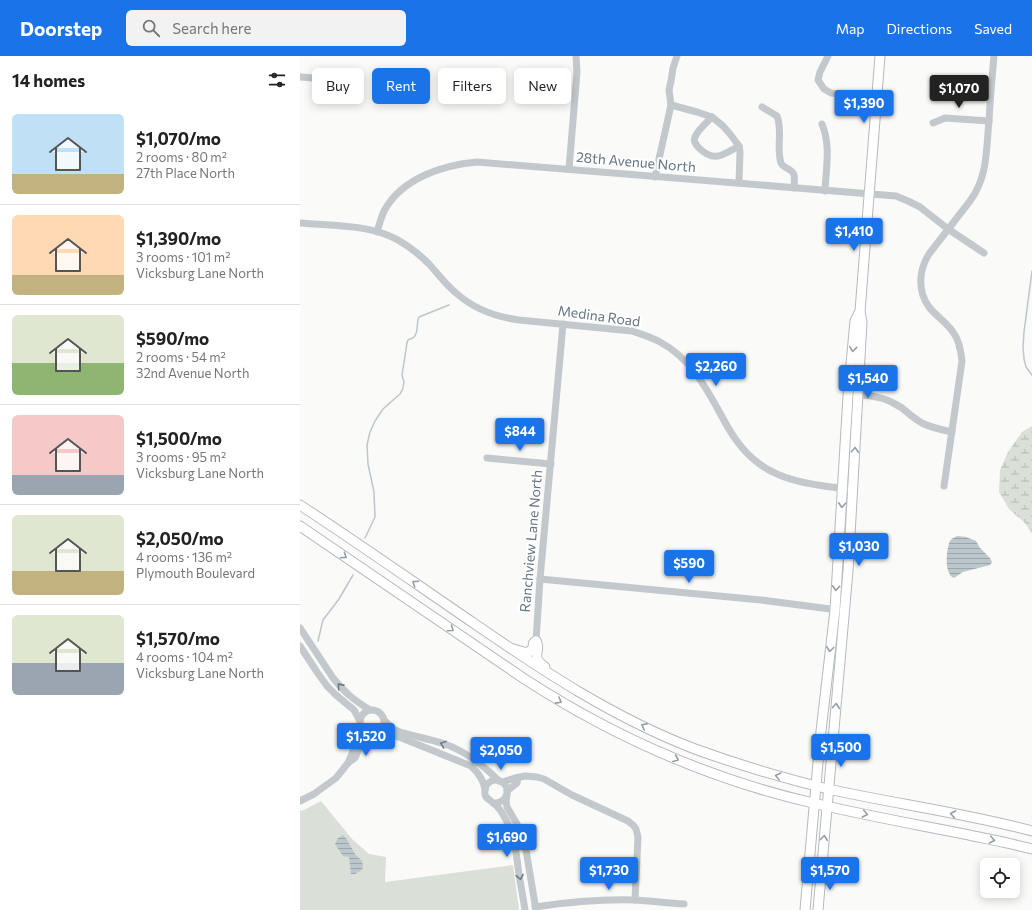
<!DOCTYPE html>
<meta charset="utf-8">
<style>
body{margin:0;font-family:Commissioner,sans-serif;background:#f2f2f2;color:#222;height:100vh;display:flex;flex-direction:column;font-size:15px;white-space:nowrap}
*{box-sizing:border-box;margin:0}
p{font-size:13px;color:#767676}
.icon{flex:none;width:22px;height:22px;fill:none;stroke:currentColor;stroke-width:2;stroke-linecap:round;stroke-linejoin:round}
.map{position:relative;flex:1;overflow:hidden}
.details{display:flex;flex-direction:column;background:#fff;width:300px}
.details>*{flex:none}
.top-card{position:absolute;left:12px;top:12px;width:380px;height:36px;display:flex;gap:8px}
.buttons{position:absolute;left:680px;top:802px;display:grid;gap:8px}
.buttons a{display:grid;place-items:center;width:40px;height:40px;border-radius:6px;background:#fff;box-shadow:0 2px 10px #0003;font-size:20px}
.price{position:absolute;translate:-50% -34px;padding:0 9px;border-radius:4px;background:#1a73e8;color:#fff;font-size:13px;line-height:26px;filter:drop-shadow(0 1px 2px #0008)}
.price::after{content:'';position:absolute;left:50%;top:24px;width:12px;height:9px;margin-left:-6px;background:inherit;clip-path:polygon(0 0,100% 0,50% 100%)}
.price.active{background:#222;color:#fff}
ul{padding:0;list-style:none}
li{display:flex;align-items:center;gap:12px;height:100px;padding:0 12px}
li+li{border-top:1px solid #e0e0e0}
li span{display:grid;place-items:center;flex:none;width:112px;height:80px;border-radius:6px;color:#555}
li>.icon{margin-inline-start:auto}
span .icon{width:48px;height:48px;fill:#fffc;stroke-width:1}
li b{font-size:17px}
h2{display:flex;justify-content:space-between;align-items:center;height:48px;padding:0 12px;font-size:17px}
.chip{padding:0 14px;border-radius:6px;background:#fff;box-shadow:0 2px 10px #0003;font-size:14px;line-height:36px}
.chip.active{background:#1a73e8;color:#fff}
header{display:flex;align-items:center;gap:24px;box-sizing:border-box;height:56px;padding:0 20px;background:#1a73e8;color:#fff}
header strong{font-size:19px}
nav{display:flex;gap:22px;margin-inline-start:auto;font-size:14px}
.search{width:280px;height:36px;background:#f2f2f2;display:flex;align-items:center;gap:10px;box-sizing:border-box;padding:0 14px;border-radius:6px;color:#767676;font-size:15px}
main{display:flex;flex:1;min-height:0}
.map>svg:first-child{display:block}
.wetland{fill:url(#wetland-marsh)}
.park{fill:#dadfd7}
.water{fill:url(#water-rules)}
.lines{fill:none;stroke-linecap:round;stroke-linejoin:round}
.stream{stroke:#bbc7cb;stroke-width:1.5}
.major-casing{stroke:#b5babe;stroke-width:11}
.minor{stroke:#c3c8cc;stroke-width:7}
.major{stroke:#fff;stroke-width:9}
.oneway{stroke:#939fa8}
.oneway2{stroke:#6a7a87}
.labels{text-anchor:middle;stroke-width:4;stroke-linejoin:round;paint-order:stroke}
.street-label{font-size:14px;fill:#657683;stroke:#fff}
</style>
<header>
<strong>Doorstep</strong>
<div class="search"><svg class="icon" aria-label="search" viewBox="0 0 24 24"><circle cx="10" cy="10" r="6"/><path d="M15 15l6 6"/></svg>Search here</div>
<nav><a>Map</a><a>Directions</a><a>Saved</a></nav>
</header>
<main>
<section class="details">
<h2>14 homes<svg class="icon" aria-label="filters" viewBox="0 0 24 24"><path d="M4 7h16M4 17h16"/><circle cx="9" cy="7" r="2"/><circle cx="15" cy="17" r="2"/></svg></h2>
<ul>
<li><span style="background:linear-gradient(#bfe0f5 75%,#c2b280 0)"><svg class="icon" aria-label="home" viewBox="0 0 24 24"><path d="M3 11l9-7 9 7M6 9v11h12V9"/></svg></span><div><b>$1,070/mo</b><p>2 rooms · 80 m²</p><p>27th Place North</p></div></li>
<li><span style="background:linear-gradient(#ffd9b3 75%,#c2b280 0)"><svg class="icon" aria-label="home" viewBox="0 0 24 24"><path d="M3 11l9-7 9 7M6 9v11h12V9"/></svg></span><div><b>$1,390/mo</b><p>3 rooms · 101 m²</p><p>Vicksburg Lane North</p></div></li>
<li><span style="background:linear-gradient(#dfe7d0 60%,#8fb573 0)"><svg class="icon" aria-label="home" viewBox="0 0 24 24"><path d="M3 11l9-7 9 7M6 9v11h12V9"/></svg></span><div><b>$590/mo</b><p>2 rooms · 54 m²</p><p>32nd Avenue North</p></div></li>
<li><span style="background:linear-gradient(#f6c9c9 75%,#9aa5b1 0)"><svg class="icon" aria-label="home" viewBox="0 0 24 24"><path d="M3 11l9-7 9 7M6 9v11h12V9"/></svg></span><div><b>$1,500/mo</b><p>3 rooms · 95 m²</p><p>Vicksburg Lane North</p></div></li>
<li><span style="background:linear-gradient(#dfe7d0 70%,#c2b280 0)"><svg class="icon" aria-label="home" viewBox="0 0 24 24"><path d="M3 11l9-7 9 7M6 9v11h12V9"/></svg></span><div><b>$2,050/mo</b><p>4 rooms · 136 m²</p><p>Plymouth Boulevard</p></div></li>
<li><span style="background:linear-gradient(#dfe7d0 60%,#9aa5b1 0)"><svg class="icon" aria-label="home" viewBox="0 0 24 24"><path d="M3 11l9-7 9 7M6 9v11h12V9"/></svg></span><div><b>$1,570/mo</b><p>4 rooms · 104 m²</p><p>Vicksburg Lane North</p></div></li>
</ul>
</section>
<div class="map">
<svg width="732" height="854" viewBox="0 0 732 854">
<defs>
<pattern id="wetland-marsh" width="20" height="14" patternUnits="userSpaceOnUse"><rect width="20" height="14" fill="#dadfd7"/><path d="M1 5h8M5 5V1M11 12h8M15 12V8" fill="none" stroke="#b4b9b4"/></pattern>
<pattern id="water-rules" width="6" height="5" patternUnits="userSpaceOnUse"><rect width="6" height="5" fill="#bbc7cb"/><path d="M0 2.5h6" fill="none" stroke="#9ca6aa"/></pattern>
</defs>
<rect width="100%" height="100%" fill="#fafaf8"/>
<!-- wetland -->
<path class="wetland" d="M 732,370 L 732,478 L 725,467 L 709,453 L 699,436 L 700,414 L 708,396 L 722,376 Z"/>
<!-- park -->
<path class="park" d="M 21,745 L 52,783 L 69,798 L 86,801 L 85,826 L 213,809 L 219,854 L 0,854 L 0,755 L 4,754 Z"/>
<!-- water -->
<g class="water">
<path d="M 658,480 L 666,481 L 676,485 L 680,492 L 690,502 L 692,506 L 690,509 L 663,516 L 654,522 C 644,518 646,494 650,485 C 652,482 655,481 658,480 Z"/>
<path d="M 43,779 L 46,782 L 55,798 L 62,805 L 63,811 L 62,814 L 55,818 L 51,818 L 49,801 L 43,800 L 35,788 L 38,782 Z"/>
</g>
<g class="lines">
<!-- stream -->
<g class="stream">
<path d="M 732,215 L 724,276 L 723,291 L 724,303 L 726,311 L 732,319"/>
<path d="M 65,482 L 75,461 L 74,436 L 68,408 L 67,389 L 70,376 L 75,365 L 83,353 L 100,338 L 103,332 L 104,326 L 102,319 L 107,287 L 108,284 C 110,283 113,282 114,281 C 119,276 116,267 119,261 L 149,249"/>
<path d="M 18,585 L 23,564 L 39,543 L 53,519"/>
</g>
<!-- major casing -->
<g class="major-casing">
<g id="major">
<path d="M 0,449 C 58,487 115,527 172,566 C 243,615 314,662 395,693 C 439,709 483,722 528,733 C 596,748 665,757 732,775"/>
<path d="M 0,470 L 223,622 C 312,680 409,723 513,747 C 563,759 614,768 664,778 C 687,783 710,787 732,793"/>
<path d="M 236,585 C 242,596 229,600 245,611"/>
<path d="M 214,593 C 221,595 230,600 233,591 C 235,585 231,589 236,585"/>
<path d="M 505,854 L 520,684 L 535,554 L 548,340 L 555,265 L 560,255"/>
<path d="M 518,854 L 548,515 L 562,266 L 560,255 L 580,0"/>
</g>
</g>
<!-- minor -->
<g class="minor">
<path d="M 528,0 L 520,16 L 518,24 L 524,33 L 531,37 L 554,39"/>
<path d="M 0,21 L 13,22 L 30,36"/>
<path d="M 371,49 L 397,56 L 412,61 L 423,70 L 430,78 L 439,90 L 440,96 L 439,127"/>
<path d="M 462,51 L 477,60 C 483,75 476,92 481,107 C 484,113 493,113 494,119 C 495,123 494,128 494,132"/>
<path d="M 412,61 C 407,66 397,75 395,81 C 393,85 396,89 399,92 C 415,107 422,99 439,90"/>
<path d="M 633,67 L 645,62 L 689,65"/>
<path d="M 522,68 C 531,90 526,112 525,135"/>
<path d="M 269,113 L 277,16 L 276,0"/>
<path d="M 355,121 L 371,49 L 369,34 L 371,25 L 373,12 L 377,0"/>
<path d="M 0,167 C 32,170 69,168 98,184 C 110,191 120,199 129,208 C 138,218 146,229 156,237 C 174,253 196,261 219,264 L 332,275 C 341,278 351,281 360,286 C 390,302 405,330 420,357 C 430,376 440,393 457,406 C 482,426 516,429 546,433"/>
<path d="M 77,176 C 79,169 81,162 84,155 C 102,122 143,109 177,106 L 596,140 L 608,145 L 620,151 L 648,173 L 684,197"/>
<path d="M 558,339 C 574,339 589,343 602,352 C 609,358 615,363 622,367 C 632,372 642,374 652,376"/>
<path d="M 187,402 L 251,408"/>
<path d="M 644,430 L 662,305 C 661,295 659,284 653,276 C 646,266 636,260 629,251 C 617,234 619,214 629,198 L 670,145 C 688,121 686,94 689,65 C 690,43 692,22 694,0"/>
<path d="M 240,523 L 461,544 L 538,554"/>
<path d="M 0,572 L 33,622 C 45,637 54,644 70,654"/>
<path d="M 236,585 L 240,523 L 263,268"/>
<path d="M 0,590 L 17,616 L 27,630 L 36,639 L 54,654 L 60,665"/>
<circle cx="72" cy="666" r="12"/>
<path d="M 85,665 L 93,673 L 100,676 C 114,680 128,683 142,687 C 164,694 183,709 199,725"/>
<path d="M 76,678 L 99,681 L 119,689 L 171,710 C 179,717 183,723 185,733"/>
<path d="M 48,707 L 56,688 L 61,671"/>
<path d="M 202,726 L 215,722 L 225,720 L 237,721 L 244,723 L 272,739 L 328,765 L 333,769 L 336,773 L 338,781 L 335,844"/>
<path d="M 207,735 L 217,727 L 218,722"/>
<path d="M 207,739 L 206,745 L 207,751 L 221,775 L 225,788 L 236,854"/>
<path d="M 0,745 L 14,738 L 36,722 L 48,707 L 55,702 L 60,690 L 64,686 L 73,678"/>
<path d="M 193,747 C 207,748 213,731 200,725 C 193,722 185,727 185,735 C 184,742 189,743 193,747 C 198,750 203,758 206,764 C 214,778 216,795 218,811 C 220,826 223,840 225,854"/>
<path d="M 235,851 C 268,846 301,843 335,844 C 351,845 368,847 384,848"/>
</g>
<!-- major -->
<use href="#major" class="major"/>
</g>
<!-- one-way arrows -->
<defs><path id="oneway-chevron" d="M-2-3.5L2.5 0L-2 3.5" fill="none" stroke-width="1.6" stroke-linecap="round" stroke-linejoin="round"/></defs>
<g class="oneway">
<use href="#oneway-chevron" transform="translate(553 293) rotate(96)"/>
<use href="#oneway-chevron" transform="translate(555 394) rotate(-87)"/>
<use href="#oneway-chevron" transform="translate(542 449) rotate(93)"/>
<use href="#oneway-chevron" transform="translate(44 500) rotate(34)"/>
<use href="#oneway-chevron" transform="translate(115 527) rotate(-146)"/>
<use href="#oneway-chevron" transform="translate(536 532) rotate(94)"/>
<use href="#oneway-chevron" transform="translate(151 573) rotate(35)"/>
<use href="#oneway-chevron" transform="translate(530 593) rotate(97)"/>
<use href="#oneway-chevron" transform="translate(259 645) rotate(29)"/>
<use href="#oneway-chevron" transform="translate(536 650) rotate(-85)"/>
<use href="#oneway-chevron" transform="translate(344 670) rotate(-154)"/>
<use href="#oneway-chevron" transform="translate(376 703) rotate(23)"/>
<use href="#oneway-chevron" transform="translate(478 720) rotate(-166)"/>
<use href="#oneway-chevron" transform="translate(565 758) rotate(11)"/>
<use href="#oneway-chevron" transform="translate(653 758) rotate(-169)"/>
<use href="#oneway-chevron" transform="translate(524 782) rotate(-85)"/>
<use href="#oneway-chevron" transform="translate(692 784) rotate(12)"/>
</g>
<g class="oneway2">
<use href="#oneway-chevron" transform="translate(40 630) rotate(-132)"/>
<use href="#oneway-chevron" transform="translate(143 688) rotate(-160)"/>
<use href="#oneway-chevron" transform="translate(220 821) rotate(81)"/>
</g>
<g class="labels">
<!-- street labels -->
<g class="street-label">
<text transform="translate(336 106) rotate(5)" y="5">28th Avenue North</text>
<text transform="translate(299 260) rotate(8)" y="5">Medina Road</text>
<text transform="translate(231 485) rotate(-85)" y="5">Ranchview Lane North</text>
</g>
</g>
</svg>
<div class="buttons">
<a><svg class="icon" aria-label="locate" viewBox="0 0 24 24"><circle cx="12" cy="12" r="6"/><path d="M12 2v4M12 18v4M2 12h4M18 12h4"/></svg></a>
</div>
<b class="price active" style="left:659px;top:53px">$1,070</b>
<b class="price" style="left:564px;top:68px">$1,390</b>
<b class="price" style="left:554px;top:196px">$1,410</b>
<b class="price" style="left:416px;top:331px">$2,260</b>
<b class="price" style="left:568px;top:343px">$1,540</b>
<b class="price" style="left:220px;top:396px">$844</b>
<b class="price" style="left:559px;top:511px">$1,030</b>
<b class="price" style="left:389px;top:528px">$590</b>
<b class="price" style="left:66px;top:701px">$1,520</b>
<b class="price" style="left:541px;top:712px">$1,500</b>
<b class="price" style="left:201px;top:715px">$2,050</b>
<b class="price" style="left:207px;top:802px">$1,690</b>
<b class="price" style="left:309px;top:835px">$1,730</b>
<b class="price" style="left:530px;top:835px">$1,570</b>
<div class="top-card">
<a class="chip">Buy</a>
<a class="chip active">Rent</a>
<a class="chip">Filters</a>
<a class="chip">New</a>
</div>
</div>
</main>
